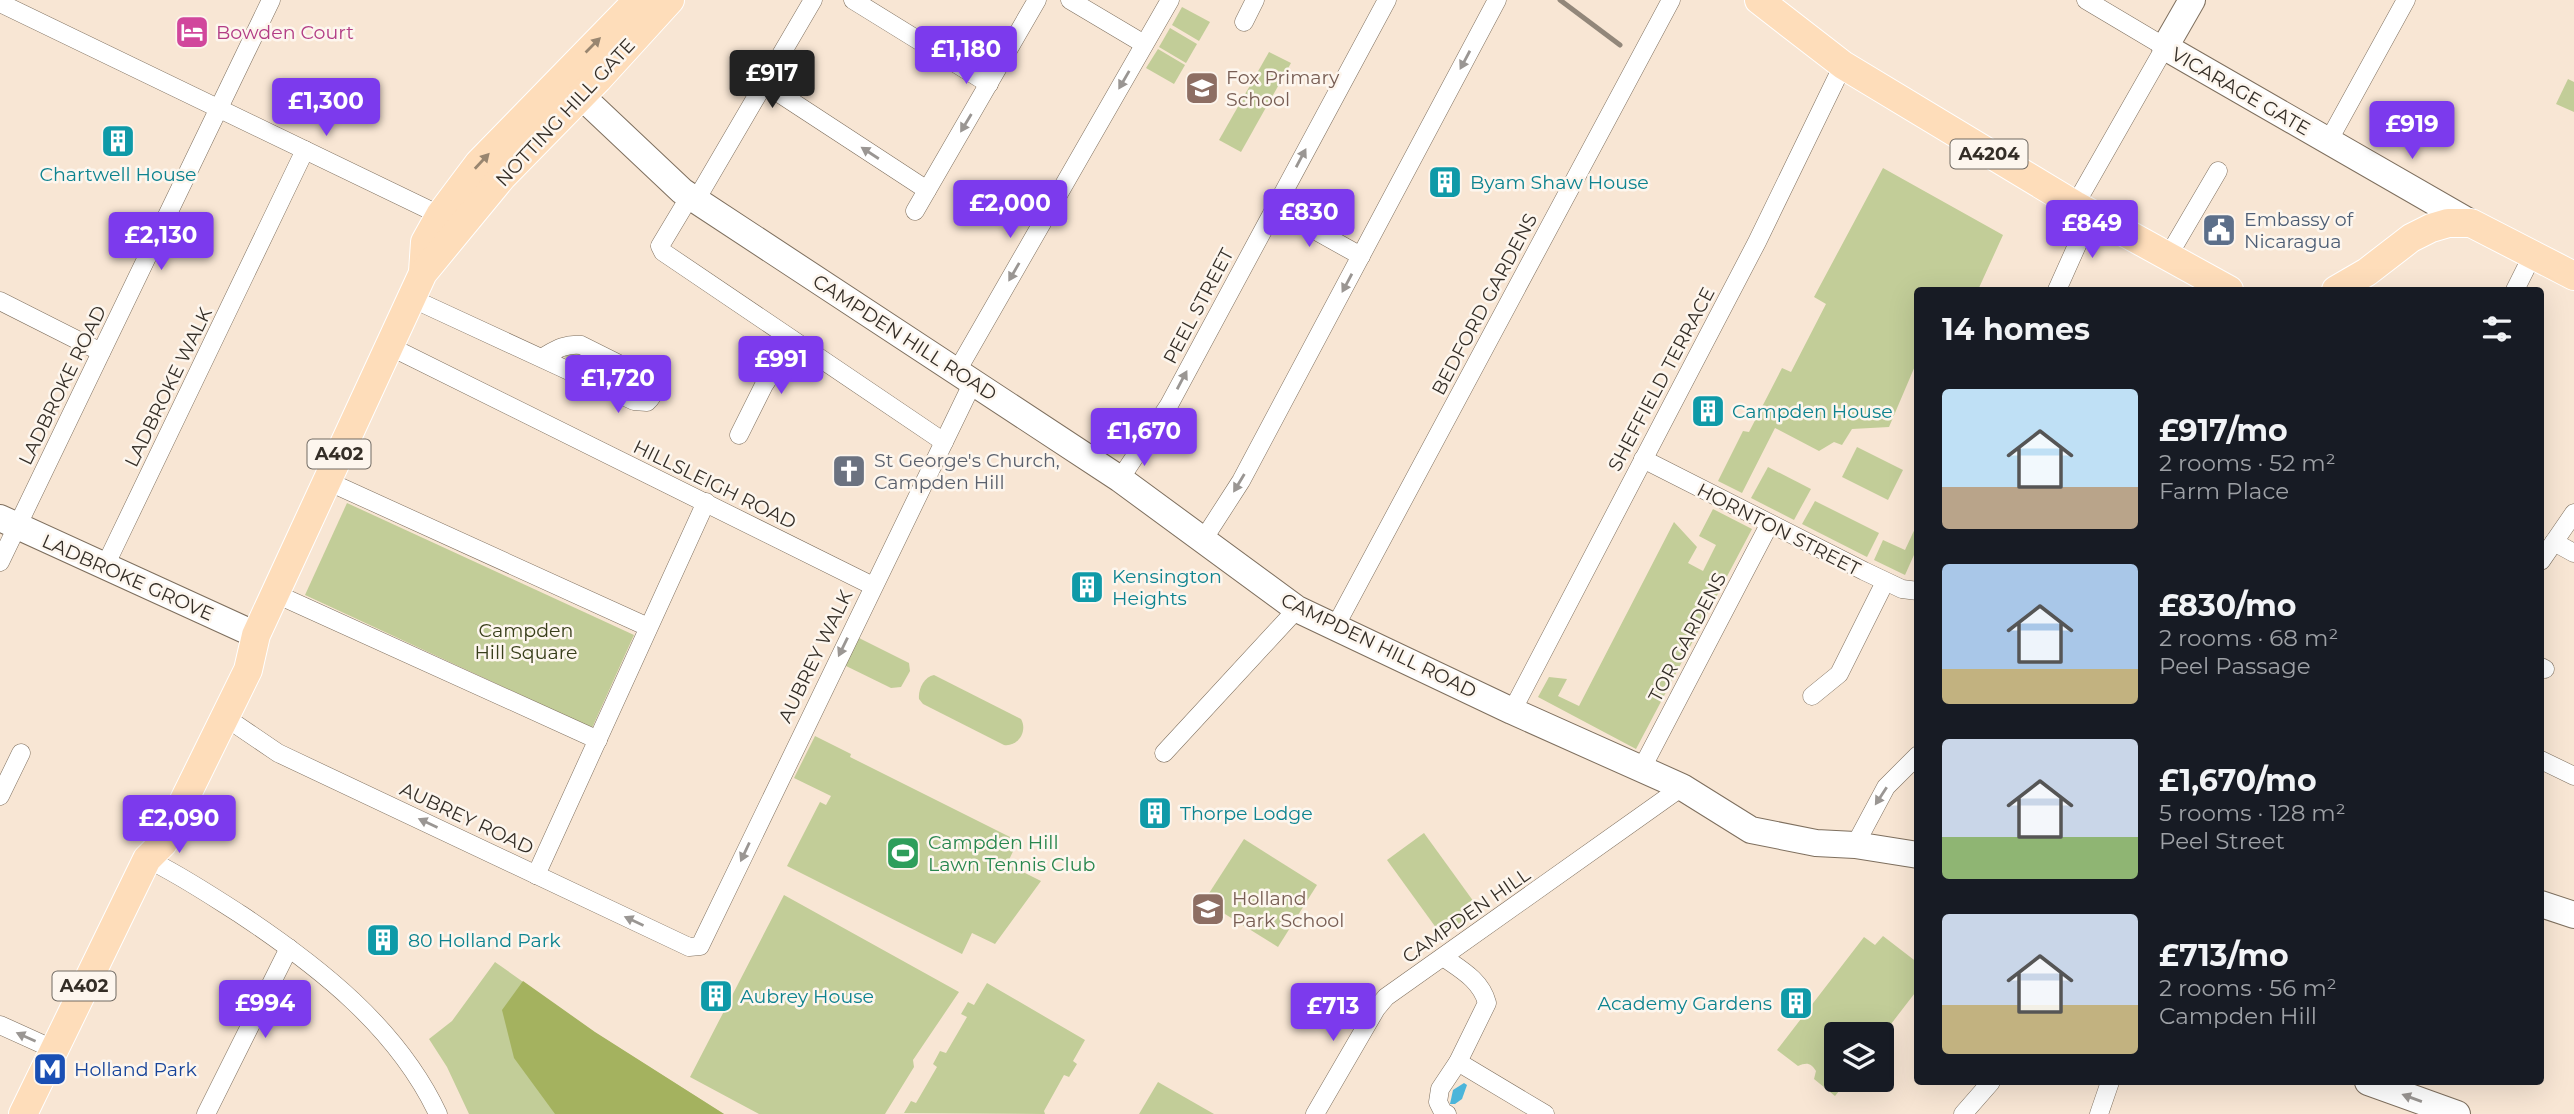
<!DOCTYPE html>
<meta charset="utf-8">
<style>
body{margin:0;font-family:Montserrat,sans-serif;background:#242831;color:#f1f3f6;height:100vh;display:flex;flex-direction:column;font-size:26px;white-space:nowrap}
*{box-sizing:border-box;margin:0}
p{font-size:23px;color:#9ea1a6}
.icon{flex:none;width:38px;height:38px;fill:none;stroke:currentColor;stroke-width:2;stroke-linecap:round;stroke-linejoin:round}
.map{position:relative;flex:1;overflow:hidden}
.sheet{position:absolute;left:1914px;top:287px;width:630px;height:798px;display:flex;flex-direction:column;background:#171b24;border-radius:7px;box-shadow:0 7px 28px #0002}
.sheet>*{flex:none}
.buttons{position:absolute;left:1824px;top:1022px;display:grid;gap:14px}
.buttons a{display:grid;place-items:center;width:70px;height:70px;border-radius:7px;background:#171b24;box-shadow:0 7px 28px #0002;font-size:35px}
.price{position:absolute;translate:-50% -60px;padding:0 16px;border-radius:7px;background:#7c3aed;color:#fff;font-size:23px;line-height:46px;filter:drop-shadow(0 2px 4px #0008)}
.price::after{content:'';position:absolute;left:50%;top:42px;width:21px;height:16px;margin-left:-10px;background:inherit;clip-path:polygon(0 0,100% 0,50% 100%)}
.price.selected{background:#222;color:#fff}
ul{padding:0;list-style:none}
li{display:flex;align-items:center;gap:21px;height:175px;padding:0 28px}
li span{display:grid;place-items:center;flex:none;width:196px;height:140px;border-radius:7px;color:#555}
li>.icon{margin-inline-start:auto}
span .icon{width:84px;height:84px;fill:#fffc;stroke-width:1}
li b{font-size:30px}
h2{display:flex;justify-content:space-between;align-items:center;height:84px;padding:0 28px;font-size:30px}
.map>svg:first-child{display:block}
.green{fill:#c2cd98}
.forest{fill:#a4b25f}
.water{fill:#4cb5da}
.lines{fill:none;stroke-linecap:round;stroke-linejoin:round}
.street-casing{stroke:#7e6f5e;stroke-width:19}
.secondary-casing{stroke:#7e6f5e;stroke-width:28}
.primary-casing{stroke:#fff;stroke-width:30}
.street{stroke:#fff;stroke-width:18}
.secondary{stroke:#fff;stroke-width:26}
.primary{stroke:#feddba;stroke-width:28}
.rail{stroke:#92877a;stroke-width:5}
.oneway{fill:#998670}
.oneway2{fill:#9a9693}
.labels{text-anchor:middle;stroke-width:5;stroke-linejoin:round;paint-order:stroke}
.shield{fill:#fdf6ee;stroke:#706a63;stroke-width:2}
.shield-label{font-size:18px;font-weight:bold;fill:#342e27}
.hotel-label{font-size:19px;fill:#b23c85;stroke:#fdf6ee;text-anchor:start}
.education-label{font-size:19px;fill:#785e54;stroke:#fdf6ee;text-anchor:start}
.street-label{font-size:19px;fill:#342e27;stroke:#fdf6ee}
.culture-label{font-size:19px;fill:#0d838f;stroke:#fdf6ee;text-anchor:start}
.service-label{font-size:19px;fill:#4e5e75;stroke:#fdf6ee;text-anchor:start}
.worship-label{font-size:19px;fill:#5b616d;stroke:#fdf6ee;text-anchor:start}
.park-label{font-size:19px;fill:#383e1a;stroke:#fdf6ee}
.leisure-label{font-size:19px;fill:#27864d;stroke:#fdf6ee;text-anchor:start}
.transit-label{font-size:19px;fill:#164399;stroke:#fdf6ee;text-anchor:start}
</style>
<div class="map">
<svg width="2574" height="1114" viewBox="0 0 2574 1114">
<rect width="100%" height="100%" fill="#f8e6d4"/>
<!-- green -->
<g class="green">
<path d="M 1182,7 L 1210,22 L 1199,41 L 1172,25 Z"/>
<path d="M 1170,28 L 1197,44 L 1186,63 L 1159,47 Z"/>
<path d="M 1158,49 L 1185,65 L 1174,84 L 1146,68 Z"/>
<path d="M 1269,52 L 1291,63 L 1241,152 L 1219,140 Z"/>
<path d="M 2568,79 L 2574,82 L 2574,112 L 2556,104 Z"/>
<path d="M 1883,168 L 2003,235 L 1978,290 L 1918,290 L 1918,366 L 1915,366 L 1889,427 L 1852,429 L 1842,445 L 1834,442 L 1819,451 L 1775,428 L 1742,493 L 1718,481 L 1743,431 L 1749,432 L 1782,368 L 1791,372 L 1826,304 L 1814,297 Z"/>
<path d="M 572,349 L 644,385 L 643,389 L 637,394 L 566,362 L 565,354 Z"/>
<path d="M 1857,447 L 1903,470 L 1888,500 L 1842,477 Z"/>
<path d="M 1768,467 L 1811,489 L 1794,520 L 1751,498 Z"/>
<path d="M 1815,501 L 1879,533 L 1867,557 L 1802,524 Z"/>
<path d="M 347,503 L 634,635 L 592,728 L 305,595 Z"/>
<path d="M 1713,509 L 1752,529 L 1636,749 L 1538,697 L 1549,677 L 1567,679 L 1558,696 L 1579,706 L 1674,522 L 1697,547 L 1688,563 L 1703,571 L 1716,545 L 1699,536 Z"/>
<path d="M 1918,522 L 1918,546 L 1905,575 L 1874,560 L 1883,540 L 1905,550 Z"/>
<path d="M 857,637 L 909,663 L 910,671 L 901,687 L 891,688 L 844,665 Z"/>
<path d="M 934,675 L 1021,719 C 1028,731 1018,747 1004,745 L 923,704 L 919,699 C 918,689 924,677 934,675 Z"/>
<path d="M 815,736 L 851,754 L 850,757 L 1018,841 L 1007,864 L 1041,881 L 995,944 L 972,933 L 962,954 L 787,866 L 820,802 L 826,805 L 831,796 L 794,778 Z"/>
<path d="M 1424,833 L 1479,909 L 1442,936 L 1387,860 Z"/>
<path d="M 1244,839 L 1317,885 L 1278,947 L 1204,901 Z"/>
<path d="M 784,895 L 959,992 L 913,1060 L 914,1067 L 885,1114 L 759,1114 L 690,1077 Z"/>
<path d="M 1883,936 L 1918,963 L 1914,973 L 1918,976 L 1918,989 L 1881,1037 L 1881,1034 L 1836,1034 L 1836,1080 L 1848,1080 L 1835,1096 L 1814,1079 L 1816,1071 C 1811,1063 1807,1062 1798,1066 L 1777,1050 L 1864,937 L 1875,945 Z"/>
<path d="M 495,962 L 594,1032 L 724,1114 L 469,1114 L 447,1067 L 429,1039 L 452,1021 Z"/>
<path d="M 987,983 L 1085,1040 L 1073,1061 L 1077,1064 L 1069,1077 L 1064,1075 L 1044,1111 L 1045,1114 L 904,1113 L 911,1101 L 916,1103 L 937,1067 L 933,1064 L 940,1051 L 946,1053 L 967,1017 L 961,1014 L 968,1002 L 974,1005 Z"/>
<path d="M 1158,1082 L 1214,1114 L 1139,1114 Z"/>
</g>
<!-- forest -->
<path class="forest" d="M 523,981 L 595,1032 L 724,1114 L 555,1114 L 514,1058 L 502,1010 Z"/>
<!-- water -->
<path class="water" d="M 1464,1083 L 1467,1085 L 1462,1099 L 1455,1104 L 1450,1104 L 1453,1090 Z"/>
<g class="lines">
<!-- street casing -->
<g class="street-casing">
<g id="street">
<path d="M 853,0 L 989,84"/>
<path d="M 1070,0 L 1144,44"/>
<path d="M 0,3 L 448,219"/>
<path d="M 1244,22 L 1255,0"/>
<path d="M 765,84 L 927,190"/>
<path d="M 2329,140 L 2406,0"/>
<path d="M 690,196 L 660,246 L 663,252 L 944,442"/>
<path d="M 696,200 L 813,0"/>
<path d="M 2075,205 L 2165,47 L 2086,0"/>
<path d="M 1275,208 L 1361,256"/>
<path d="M 915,211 L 1037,0"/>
<path d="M 2167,258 L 2218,171"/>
<path d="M 2057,290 L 2091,214"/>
<path d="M 2515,290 L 2533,254"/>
<path d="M 411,298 C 485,332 559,366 634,401 L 647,402 C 655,395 656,387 649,379 L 581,345 C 565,343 554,351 541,358"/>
<path d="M 0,301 L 101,352"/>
<path d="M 389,346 L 873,586"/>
<path d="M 957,371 L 1170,0"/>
<path d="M 739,435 L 764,385 L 793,341"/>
<path d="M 1643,459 L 1864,571 L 1902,589 L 1918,591"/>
<path d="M 1120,479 L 1169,405 L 1387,0"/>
<path d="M 327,481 L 648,627"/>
<path d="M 1203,540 L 1241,481 L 1497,0"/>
<path d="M 2554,542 L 2574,553"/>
<path d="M 2541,561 L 2574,513"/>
<path d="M 0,562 L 271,0"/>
<path d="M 105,566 L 305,150"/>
<path d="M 276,594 L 598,740"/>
<path d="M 1335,627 L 1671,0"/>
<path d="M 2541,667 L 2545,669"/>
<path d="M 1812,696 L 1839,674 L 1885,582"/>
<path d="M 1512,711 L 1757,242 L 1843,65"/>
<path d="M 225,717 L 278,753 L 689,947 L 700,946 L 973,382"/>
<path d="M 1164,753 L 1297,609"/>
<path d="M 2541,760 L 2574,776"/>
<path d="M 1642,768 L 1769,525"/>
<path d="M 0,796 L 21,753"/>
<path d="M 1855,845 L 1886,787 L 1918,755"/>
<path d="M 147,859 C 179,874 210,895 240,914 C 318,966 397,1027 438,1114"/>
<path d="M 536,875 L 706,502"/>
<path d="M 1443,957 C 1460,969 1481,980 1487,1003 L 1458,1062 L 1440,1089 L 1438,1102 L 1443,1112 L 1447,1114"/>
<path d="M 0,1025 L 53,1049"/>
<path d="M 1458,1062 L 1545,1114"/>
<path d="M 206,1114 L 289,948"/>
<path d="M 1315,1114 L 1376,1009 L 1386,997 L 1682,787"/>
<path d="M 1963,1114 L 1991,1082"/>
<path d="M 2099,1114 L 2110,1082"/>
</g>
</g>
<!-- secondary casing -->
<g class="secondary-casing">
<g id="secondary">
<path d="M 2192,0 L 2165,47 L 2471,223"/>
<path d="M 564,89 L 577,92 L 682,191 L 1120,479 L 1297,609 L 1512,711 L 1682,787 L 1751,830 L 1816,843 L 1855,845 L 1918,855"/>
<path d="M 0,518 L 256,635"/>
<path d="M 2541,904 L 2574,915"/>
<path d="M 2368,1082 L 2457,1114"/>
</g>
</g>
<!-- primary casing -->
<g class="primary-casing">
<g id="primary">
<path d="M 1759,0 L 1843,65 L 2075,205 L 2229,290"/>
<path d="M 423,272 L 425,242 L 440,215 L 479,163 L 638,0"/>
<path d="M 2336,290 L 2367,272 L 2411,238 L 2431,228 L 2448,223 L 2471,223 L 2574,276"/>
<path d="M 23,1114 L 147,859 L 163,843 L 248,670 L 256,635 L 423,273 L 502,177 L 598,79 L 670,0"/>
</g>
</g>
<!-- street -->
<use href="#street" class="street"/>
<!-- secondary -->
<use href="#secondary" class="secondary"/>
<!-- primary -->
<use href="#primary" class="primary"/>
<!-- rail -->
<path class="rail" d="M 1560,0 L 1620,45"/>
</g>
<!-- one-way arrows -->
<defs><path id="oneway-solid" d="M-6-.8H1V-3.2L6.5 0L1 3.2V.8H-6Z" transform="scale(1.75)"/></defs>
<g class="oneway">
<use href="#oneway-solid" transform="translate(593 45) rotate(-45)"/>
<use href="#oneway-solid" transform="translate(482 161) rotate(-47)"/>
</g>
<g class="oneway2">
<use href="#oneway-solid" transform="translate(1465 60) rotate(118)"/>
<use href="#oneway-solid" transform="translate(1124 80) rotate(120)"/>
<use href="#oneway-solid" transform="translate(966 123) rotate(121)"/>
<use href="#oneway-solid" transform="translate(870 153) rotate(-147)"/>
<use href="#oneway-solid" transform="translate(1301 158) rotate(-62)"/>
<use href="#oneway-solid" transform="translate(1014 272) rotate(120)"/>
<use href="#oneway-solid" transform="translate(1347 283) rotate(118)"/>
<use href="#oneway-solid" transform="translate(1182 380) rotate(-62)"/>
<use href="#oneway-solid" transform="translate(1239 483) rotate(121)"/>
<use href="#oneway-solid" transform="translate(843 647) rotate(116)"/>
<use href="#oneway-solid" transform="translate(1881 796) rotate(123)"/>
<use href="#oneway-solid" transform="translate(428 823) rotate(-155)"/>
<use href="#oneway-solid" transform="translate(745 852) rotate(115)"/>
<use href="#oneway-solid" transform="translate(634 921) rotate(-155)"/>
<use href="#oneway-solid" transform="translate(26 1037) rotate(-156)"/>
<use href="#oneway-solid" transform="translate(2412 1098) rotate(-160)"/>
</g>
<!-- icons -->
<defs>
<g id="hotel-square" transform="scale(1.75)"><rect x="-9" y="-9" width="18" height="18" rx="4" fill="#d1479c" stroke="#fdf6ee"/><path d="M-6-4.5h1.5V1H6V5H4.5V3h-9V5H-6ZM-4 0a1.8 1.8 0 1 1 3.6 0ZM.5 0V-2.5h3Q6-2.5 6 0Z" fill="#fff"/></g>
<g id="school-square" transform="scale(1.75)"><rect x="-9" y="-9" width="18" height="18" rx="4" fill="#8d6e63" stroke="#fdf6ee"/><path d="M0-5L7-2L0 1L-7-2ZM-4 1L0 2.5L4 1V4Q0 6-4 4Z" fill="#fff"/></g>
<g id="building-square" transform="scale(1.75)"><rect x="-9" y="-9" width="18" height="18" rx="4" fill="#0f9aa8" stroke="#fdf6ee"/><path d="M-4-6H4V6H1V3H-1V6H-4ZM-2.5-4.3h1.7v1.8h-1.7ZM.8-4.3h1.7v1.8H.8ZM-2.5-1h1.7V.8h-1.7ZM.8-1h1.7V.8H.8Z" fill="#fff"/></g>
<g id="civic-square" transform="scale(1.75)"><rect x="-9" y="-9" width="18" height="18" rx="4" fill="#5c6f8a" stroke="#fdf6ee"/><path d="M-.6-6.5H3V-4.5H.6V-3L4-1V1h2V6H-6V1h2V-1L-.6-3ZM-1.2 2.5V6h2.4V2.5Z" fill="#fff"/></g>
<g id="church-square" transform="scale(1.75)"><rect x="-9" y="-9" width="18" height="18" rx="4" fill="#6b7280" stroke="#fdf6ee"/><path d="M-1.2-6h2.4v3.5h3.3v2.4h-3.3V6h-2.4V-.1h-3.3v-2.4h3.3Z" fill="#fff"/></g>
<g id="stadium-square" transform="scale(1.75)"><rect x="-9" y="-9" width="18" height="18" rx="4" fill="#2e9e5b" stroke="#fdf6ee"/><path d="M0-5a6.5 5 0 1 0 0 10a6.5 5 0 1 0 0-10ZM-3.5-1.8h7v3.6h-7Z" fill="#fff"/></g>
<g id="metro-square" transform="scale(1.75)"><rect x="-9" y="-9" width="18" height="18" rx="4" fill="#1a4fb4" stroke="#fdf6ee"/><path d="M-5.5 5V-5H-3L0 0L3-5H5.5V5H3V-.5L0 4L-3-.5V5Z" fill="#fff"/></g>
</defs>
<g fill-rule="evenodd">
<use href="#hotel-square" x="192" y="32"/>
<use href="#school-square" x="1202" y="88"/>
<use href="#building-square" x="118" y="141"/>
<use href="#building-square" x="1445" y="182"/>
<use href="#civic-square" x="2219" y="230"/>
<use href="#building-square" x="1708" y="411"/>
<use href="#church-square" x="849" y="471"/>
<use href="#building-square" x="1087" y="587"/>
<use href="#building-square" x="1155" y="813"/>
<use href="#stadium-square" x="903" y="853"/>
<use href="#school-square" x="1208" y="909"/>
<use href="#building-square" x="383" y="940"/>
<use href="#building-square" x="716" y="996"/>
<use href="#building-square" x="1796" y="1003"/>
<use href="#metro-square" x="50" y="1069"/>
</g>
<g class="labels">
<!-- shield labels -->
<g class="shield">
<rect x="1950.5" y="139.5" width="77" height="29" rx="5"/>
<rect x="307.5" y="439.5" width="63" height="29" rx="5"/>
<rect x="52.5" y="971.5" width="63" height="29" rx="5"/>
</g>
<g class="shield-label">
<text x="1989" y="160">A4204</text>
<text x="339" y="460">A402</text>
<text x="84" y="992">A402</text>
</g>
<!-- hotel labels -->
<g class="hotel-label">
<text x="216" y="39">Bowden Court</text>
</g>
<!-- education labels -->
<g class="education-label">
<text x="1226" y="84">Fox Primary<tspan x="1226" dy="22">School</tspan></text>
<text x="1232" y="905">Holland<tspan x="1232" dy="22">Park School</tspan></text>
</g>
<!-- street labels -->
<g class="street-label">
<text transform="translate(2241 91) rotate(30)" y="7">VICARAGE GATE</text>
<text transform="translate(565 112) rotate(-47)" y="7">NOTTING HILL GATE</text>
<text transform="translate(1484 304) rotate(-62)" y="7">BEDFORD GARDENS</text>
<text transform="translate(1198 306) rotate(-62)" y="7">PEEL STREET</text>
<text transform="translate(905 337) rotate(33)" y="7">CAMPDEN HILL ROAD</text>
<text transform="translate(1661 379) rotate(-62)" y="7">SHEFFIELD TERRACE</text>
<text transform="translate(62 385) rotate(-64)" y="7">LADBROKE ROAD</text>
<text transform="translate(168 387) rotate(-64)" y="7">LADBROKE WALK</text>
<text transform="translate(715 484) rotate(26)" y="7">HILLSLEIGH ROAD</text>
<text transform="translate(1779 529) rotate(27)" y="7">HORNTON STREET</text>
<text transform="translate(128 577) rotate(24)" y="7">LADBROKE GROVE</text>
<text transform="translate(1687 637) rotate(-62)" y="7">TOR GARDENS</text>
<text transform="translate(1379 645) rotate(26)" y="7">CAMPDEN HILL ROAD</text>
<text transform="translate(815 656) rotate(-64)" y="7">AUBREY WALK</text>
<text transform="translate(467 818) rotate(25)" y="7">AUBREY ROAD</text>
<text transform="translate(1466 915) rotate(-35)" y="7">CAMPDEN HILL</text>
</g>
<!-- culture labels -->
<g class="culture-label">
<text x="118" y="181" text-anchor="middle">Chartwell House</text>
<text x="1470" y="189">Byam Shaw House</text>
<text x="1732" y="418">Campden House</text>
<text x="1112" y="583">Kensington<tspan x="1112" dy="22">Heights</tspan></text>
<text x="1180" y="820">Thorpe Lodge</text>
<text x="408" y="947">80 Holland Park</text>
<text x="740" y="1003">Aubrey House</text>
<text x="1772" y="1010" text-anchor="end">Academy Gardens</text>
</g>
<!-- service labels -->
<g class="service-label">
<text x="2244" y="226">Embassy of<tspan x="2244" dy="22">Nicaragua</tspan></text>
</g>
<!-- worship labels -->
<g class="worship-label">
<text x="874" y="467">St George's Church,<tspan x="874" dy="22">Campden Hill</tspan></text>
</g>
<!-- park labels -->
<g class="park-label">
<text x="526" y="637">Campden<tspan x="526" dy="22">Hill Square</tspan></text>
</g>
<!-- leisure labels -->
<g class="leisure-label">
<text x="928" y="849">Campden Hill<tspan x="928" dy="22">Lawn Tennis Club</tspan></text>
</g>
<!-- transit labels -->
<g class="transit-label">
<text x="74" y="1076">Holland Park</text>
</g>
</g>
</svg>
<div class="buttons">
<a><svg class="icon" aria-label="layers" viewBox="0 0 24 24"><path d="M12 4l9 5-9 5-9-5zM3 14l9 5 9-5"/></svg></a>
</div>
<b class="price" style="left:966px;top:86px">£1,180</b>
<b class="price selected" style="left:772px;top:110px">£917</b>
<b class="price" style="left:326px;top:138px">£1,300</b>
<b class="price" style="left:2412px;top:161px">£919</b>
<b class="price" style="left:1010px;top:240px">£2,000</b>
<b class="price" style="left:1309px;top:249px">£830</b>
<b class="price" style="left:2092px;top:260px">£849</b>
<b class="price" style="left:161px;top:272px">£2,130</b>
<b class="price" style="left:781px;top:396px">£991</b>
<b class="price" style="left:618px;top:415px">£1,720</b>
<b class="price" style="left:1144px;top:468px">£1,670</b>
<b class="price" style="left:179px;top:855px">£2,090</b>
<b class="price" style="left:265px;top:1040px">£994</b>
<b class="price" style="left:1333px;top:1043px">£713</b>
<section class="sheet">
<h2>14 homes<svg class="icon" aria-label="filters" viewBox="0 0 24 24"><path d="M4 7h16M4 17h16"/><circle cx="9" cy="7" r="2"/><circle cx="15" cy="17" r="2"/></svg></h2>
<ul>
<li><span style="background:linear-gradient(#bfe0f5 70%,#b9a48a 0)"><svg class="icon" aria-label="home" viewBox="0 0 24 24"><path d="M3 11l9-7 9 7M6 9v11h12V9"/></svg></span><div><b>£917/mo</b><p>2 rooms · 52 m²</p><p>Farm Place</p></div></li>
<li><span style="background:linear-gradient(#a9c7e8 75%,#c2b280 0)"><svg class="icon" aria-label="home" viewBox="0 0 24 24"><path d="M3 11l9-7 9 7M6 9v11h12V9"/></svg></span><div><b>£830/mo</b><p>2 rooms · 68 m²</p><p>Peel Passage</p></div></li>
<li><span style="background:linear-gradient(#c9d6e8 70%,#8fb573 0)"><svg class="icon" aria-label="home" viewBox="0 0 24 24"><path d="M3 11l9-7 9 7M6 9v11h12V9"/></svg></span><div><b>£1,670/mo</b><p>5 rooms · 128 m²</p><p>Peel Street</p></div></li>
<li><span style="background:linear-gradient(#c9d6e8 65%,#c2b280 0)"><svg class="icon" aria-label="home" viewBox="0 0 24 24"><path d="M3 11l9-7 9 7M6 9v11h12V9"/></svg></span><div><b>£713/mo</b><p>2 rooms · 56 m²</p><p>Campden Hill</p></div></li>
</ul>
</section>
</div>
